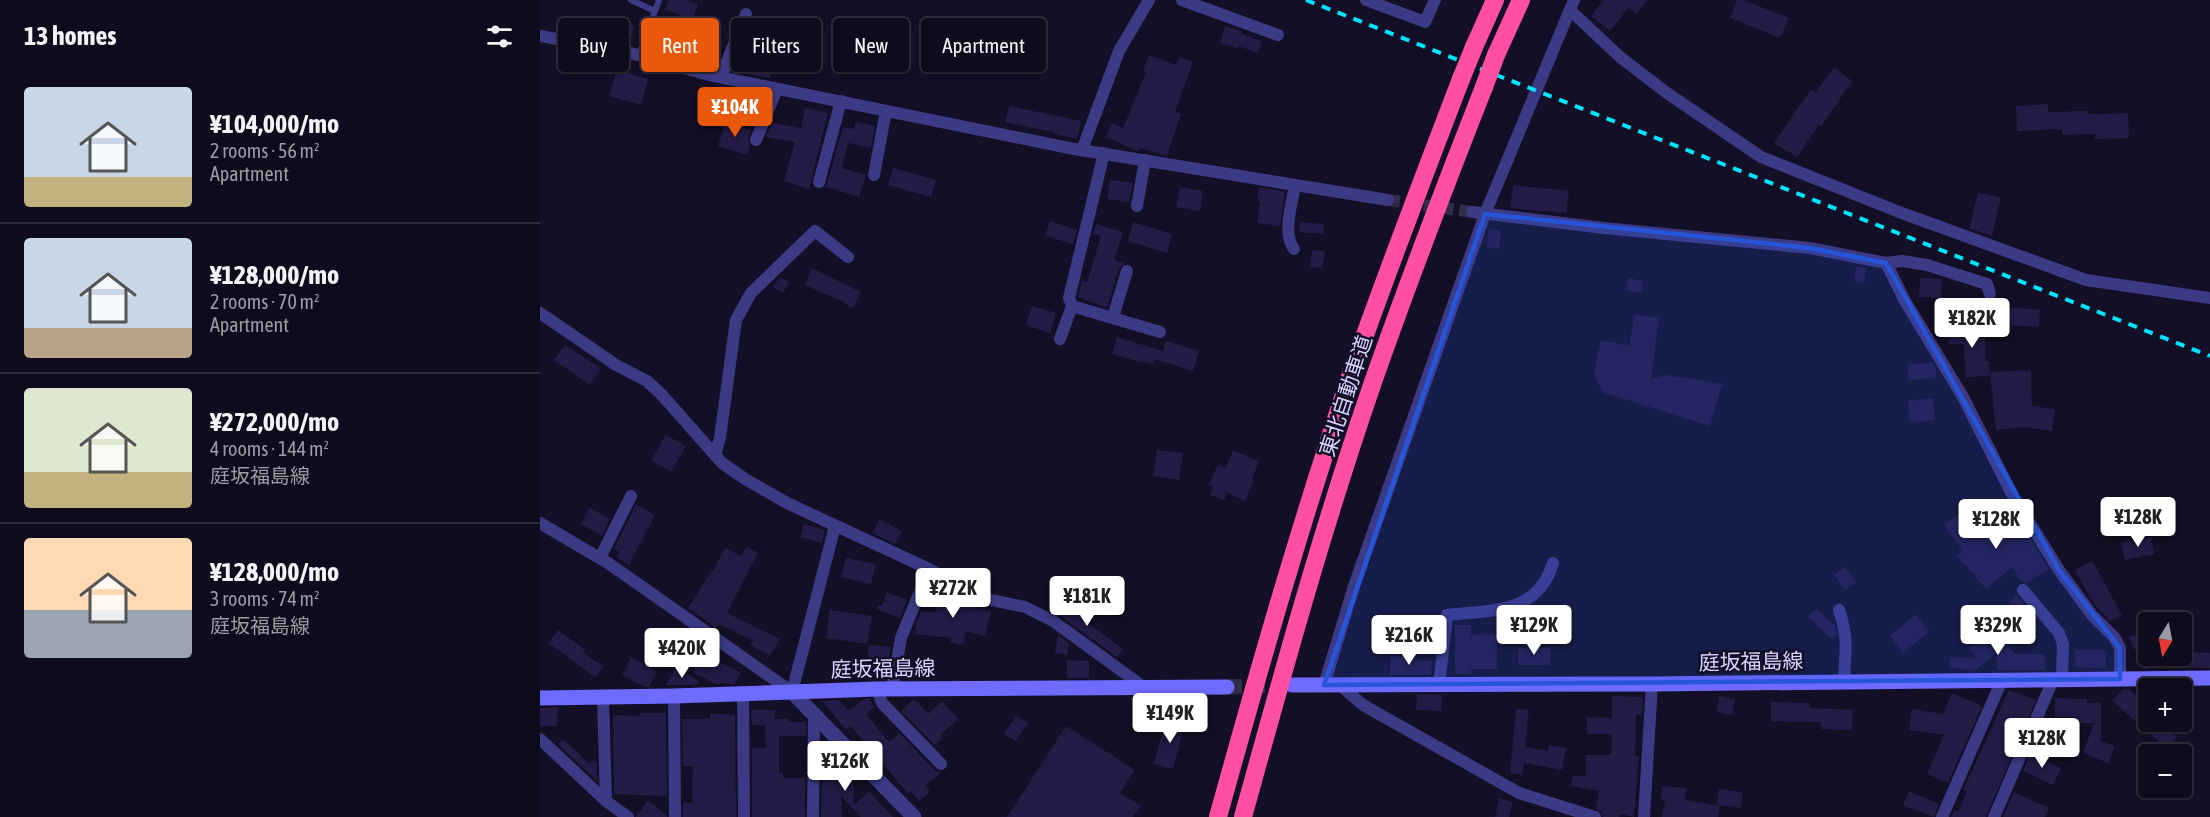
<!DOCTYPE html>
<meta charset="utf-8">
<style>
body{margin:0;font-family:"Asap Condensed","Noto Sans JP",sans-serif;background:#171425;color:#f1f3f6;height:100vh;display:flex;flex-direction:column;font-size:22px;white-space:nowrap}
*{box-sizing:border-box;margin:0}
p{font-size:20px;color:#9b9ba3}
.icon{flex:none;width:33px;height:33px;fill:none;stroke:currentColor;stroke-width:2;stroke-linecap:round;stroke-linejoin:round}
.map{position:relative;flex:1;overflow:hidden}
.details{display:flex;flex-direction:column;background:#0e0b1c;width:540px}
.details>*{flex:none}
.guide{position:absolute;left:18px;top:18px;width:570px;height:54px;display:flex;gap:12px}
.needle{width:39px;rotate:190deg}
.tools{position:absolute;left:1598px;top:612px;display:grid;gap:12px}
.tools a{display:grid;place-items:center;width:54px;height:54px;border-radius:6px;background:#0e0b1c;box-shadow:0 2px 4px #0004,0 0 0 2px #2e2b3b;font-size:30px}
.price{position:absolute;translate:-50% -51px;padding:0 14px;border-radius:6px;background:#fff;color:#222;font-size:20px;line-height:39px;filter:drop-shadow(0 2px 3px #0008)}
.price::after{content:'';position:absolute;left:50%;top:36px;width:18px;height:14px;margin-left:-9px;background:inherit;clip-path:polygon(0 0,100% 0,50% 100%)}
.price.on{background:#ea580c;color:#fff}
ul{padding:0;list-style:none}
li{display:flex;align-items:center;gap:18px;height:150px;padding:0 24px}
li+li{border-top:2px solid #2e2b3b}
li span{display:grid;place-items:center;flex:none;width:168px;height:120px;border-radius:6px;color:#555}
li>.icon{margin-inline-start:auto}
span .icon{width:72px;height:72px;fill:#fffc;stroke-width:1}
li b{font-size:26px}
h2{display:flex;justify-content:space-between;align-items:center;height:72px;padding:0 24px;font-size:26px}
.chip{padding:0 21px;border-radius:6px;background:#0e0b1c;box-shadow:0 2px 4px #0004,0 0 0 2px #2e2b3b;font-size:21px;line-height:54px}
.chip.on{background:#ea580c;color:#fff}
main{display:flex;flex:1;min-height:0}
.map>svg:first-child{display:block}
.building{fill:#241b47}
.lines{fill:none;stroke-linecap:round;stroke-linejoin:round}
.minor-tunnel{stroke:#312d47;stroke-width:12;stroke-dasharray:12 6;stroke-linecap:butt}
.secondary-tunnel{stroke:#312d47;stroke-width:15;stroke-dasharray:15 8;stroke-linecap:butt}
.service{stroke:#3d3a85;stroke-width:6}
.minor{stroke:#3d3a85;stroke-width:12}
.tertiary{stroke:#3d3a85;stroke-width:15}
.secondary{stroke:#6f6bff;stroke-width:15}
.motorway{stroke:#ff4fa3;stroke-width:18}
.rail{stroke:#00e5ff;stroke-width:4;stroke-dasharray:9 8;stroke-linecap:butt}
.motorway-bridge{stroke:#ff4fa3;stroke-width:18}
.marked{fill:#2655da;fill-opacity:0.2;stroke:#2655da;stroke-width:4.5;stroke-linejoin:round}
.labels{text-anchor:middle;stroke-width:5;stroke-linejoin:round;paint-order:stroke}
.street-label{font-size:21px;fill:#d9d4ff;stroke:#130f26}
</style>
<main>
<section class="details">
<h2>13 homes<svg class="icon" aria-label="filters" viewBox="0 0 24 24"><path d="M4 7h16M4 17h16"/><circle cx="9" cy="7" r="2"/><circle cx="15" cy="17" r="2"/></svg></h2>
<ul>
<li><span style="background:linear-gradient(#c9d6e8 75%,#c2b280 0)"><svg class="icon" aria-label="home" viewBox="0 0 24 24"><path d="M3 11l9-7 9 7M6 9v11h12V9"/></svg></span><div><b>¥104,000/mo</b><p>2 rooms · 56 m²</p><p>Apartment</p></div></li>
<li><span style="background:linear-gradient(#c9d6e8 75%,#b9a48a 0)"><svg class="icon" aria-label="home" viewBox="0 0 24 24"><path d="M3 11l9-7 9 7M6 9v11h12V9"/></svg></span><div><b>¥128,000/mo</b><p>2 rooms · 70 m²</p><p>Apartment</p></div></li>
<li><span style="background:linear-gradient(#dfe7d0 70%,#c2b280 0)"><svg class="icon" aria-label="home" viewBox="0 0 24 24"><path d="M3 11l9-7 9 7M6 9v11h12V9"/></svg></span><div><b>¥272,000/mo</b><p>4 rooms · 144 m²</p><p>庭坂福島線</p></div></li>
<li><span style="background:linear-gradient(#ffd9b3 60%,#9aa5b1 0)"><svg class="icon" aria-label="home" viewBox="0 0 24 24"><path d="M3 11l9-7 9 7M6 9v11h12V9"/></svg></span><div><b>¥128,000/mo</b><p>3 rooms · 74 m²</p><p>庭坂福島線</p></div></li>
</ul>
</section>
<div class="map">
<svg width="1670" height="817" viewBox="0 0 1670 817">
<rect width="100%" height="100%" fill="#130f26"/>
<!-- building -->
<g class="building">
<path d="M 129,0 L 148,0 L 158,4 L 145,41 L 133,37 L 140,15 L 125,9 Z"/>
<path d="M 1064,0 L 1108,0 L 1096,14 L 1089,7 L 1070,31 L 1051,16 Z"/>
<path d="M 1197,0 L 1204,0 L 1249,18 L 1240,38 L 1190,18 Z"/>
<path d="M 71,20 L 94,26 L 90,43 L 66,37 Z"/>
<path d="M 685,26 L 702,31 L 702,34 L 722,41 L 718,53 L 698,46 L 698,48 L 680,44 Z"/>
<path d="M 117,40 L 141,45 L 139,58 L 115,51 Z"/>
<path d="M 200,52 L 233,58 L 230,78 L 197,72 Z"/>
<path d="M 609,55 L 636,65 L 639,57 L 653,62 L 635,112 L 641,114 L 627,156 L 600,148 L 599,151 L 597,151 L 566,137 L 572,123 L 583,128 L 606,72 L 603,71 Z"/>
<path d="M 1294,67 L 1312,81 L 1281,127 L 1279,125 L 1257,157 L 1234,143 L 1271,89 L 1276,92 Z"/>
<path d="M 77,70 L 108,79 L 101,105 L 69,96 Z"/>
<path d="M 1508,104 L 1508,112 L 1549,111 L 1549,114 L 1588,113 L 1589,138 L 1555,139 L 1555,134 L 1522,135 L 1522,129 L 1477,131 L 1476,106 Z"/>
<path d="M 469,106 L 541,121 L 537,139 L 514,134 L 514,132 L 465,122 Z"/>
<path d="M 265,108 L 288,113 L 269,189 L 244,181 L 255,142 L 226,137 L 232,123 L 261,128 Z"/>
<path d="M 186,121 L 211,130 L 208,137 L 210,146 L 207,155 L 178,146 Z"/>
<path d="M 316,122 L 335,126 L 331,148 L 308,143 L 302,168 L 326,175 L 319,197 L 286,187 L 303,127 L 314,129 Z"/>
<path d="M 353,168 L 396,180 L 391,197 L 348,185 Z"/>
<path d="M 570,180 L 593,183 L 589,202 L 567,199 Z"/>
<path d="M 973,185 L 1029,191 L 1026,213 L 970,208 Z"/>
<path d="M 640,187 L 663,191 L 660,211 L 636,207 Z"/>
<path d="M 719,187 L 745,192 L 740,226 L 717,223 L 720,202 L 717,201 Z"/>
<path d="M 1438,192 L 1461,198 L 1452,235 L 1429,229 Z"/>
<path d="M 510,221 L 537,230 L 533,244 L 505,236 Z"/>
<path d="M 593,222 L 632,234 L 627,253 L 588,241 Z"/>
<path d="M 760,222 L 784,224 L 783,234 L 759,232 Z"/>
<path d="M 556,224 L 583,232 L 574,261 L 584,263 L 579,269 L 567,308 L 538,297 L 542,280 L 547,282 L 561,236 L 553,234 Z"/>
<path d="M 949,229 L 961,231 L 959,249 L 947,247 Z"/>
<path d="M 772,250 L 785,251 L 782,268 L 770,267 Z"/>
<path d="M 1316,267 L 1326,268 L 1324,283 L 1314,281 Z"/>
<path d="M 272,268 L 321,292 L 313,308 L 303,303 L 304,302 L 265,285 Z"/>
<path d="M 240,277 L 249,282 L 243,293 L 233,287 Z"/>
<path d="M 1088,278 L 1103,281 L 1101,293 L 1086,290 Z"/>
<path d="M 1380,278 L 1402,279 L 1401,298 L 1379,297 Z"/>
<path d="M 492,306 L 516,313 L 510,333 L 486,325 Z"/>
<path d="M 1479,308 L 1500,310 L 1499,327 L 1441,324 L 1442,309 Z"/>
<path d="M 1095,314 L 1119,318 L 1111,379 L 1126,375 L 1182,384 L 1170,426 L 1062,392 L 1054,373 L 1061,340 L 1089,346 Z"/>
<path d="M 1410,326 L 1446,326 L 1445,361 L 1449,361 L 1450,376 L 1426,377 L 1424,344 L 1409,344 Z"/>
<path d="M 577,337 L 623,351 L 626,341 L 659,351 L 653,371 L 614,359 L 613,364 L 600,361 L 600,362 L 572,354 Z"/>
<path d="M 25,345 L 61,368 L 50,385 L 14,360 Z"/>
<path d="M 1393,363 L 1396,368 L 1396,378 L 1368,380 L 1368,364 Z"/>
<path d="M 1491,370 L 1492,406 L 1515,409 L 1512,431 L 1484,427 L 1456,430 L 1450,372 Z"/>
<path d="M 1393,398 L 1395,420 L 1370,422 L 1368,401 Z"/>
<path d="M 126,435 L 146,446 L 131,472 L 111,460 Z"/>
<path d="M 617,450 L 643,453 L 639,480 L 613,476 Z"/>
<path d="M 693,450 L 719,461 L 712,479 L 714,480 L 705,501 L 687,493 L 684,500 L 670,495 L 673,487 L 669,485 L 678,464 L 686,468 Z"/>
<path d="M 96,504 L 115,515 L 89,565 L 76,557 L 79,552 L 74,549 Z"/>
<path d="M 50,508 L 70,519 L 62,536 L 41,524 Z"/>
<path d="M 1425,510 L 1443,533 L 1452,525 L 1455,529 L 1476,516 L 1509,569 L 1487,583 L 1482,582 L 1472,567 L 1446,589 L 1417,555 L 1422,550 L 1404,525 Z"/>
<path d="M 340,519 L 362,532 L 355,544 L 332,533 Z"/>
<path d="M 264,524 L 285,530 L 282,543 L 260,537 Z"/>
<path d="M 1611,537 L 1614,554 L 1585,560 L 1581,543 Z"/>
<path d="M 206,547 L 218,553 L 187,613 L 240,639 L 230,656 L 210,645 L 213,641 L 179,624 L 176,628 L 148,608 L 172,570 L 173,571 L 185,548 L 201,556 Z"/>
<path d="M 306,558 L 336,564 L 331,584 L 301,577 Z"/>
<path d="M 1552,561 L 1582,615 L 1570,621 L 1554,604 L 1535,570 Z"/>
<path d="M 1304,567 L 1316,582 L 1305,590 L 1294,575 Z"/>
<path d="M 405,589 L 427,599 L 425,604 L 451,611 L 445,636 L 426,631 L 423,645 L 410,642 L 411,638 L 375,634 L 376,624 L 381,611 L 395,612 Z"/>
<path d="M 347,592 L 367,600 L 360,618 L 337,609 L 338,605 L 342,606 Z"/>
<path d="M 1476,595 L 1489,610 L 1479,624 L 1463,612 Z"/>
<path d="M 523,600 L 548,614 L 544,620 L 583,649 L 577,657 L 516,613 Z"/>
<path d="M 1276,609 L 1295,626 L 1297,635 L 1292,639 L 1268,617 Z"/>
<path d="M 290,610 L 332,616 L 327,644 L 286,638 Z"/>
<path d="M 1375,615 L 1389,631 L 1363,653 L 1350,636 Z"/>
<path d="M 915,625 L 931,625 L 931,635 L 957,634 L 957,669 L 931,669 L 931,674 L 915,674 Z"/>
<path d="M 1453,628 L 1475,654 L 1505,654 L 1505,670 L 1457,670 L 1457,652 L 1436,670 L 1409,668 L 1410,657 L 1438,659 L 1429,647 Z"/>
<path d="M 18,630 L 45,650 L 43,653 L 63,666 L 55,677 L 8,643 Z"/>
<path d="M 1608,630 L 1608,669 L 1604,669 L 1589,637 Z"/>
<path d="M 518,635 L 529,643 L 527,655 L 515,653 Z"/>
<path d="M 329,645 L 351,647 L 345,679 L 330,679 L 330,663 L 327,662 Z"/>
<rect x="978" y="648" width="32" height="17"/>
<path d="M 1535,650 L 1566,650 L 1566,668 L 1535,667 Z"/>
<path d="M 1641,652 L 1670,653 L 1670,668 L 1621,667 L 1621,656 L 1641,656 Z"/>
<path d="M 163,654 L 201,673 L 194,684 L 181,683 L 178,685 L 153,673 Z"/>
<path d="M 873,655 L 873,660 L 892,661 L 891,675 L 850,675 L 850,656 Z"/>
<path d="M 91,658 L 117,671 L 109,687 L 105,687 L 82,675 Z"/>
<path d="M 527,660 L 549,661 L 549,678 L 527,678 Z"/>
<path d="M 136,667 L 159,681 L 156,685 L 126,685 Z"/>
<path d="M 1583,689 L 1588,689 L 1608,706 L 1608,722 L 1620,722 L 1637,737 L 1627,748 L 1572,701 Z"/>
<path d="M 1469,690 L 1496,700 L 1446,817 L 1411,817 L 1414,810 L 1418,812 L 1427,792 L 1423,790 Z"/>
<path d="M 1412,693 L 1442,706 L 1408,783 L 1387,774 L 1404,735 L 1369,730 L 1372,709 L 1403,714 Z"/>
<path d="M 877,694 L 902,695 L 901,711 L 876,710 Z"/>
<path d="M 1072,696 L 1103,697 L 1102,715 L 1096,715 L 1095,756 L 1099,756 L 1094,817 L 1080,814 L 1079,817 L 1063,817 L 1061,812 L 1056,809 L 1059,791 L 1031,786 L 1033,775 L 1046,777 L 1046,755 L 1071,755 L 1072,734 L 1047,734 L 1047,717 L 1072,718 Z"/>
<path d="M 1179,696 L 1195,699 L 1192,715 L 1177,712 Z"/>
<path d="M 1515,698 L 1547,699 L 1547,703 L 1561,703 L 1561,741 L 1575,746 L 1568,763 L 1543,753 L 1554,723 L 1537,723 L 1537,717 L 1515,717 Z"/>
<path d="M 324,699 L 329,699 L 335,707 L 326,714 L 349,742 L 359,733 L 395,770 L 402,772 L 385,785 L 390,792 L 379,801 L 370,791 L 368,793 L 357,781 L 311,726 L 306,730 L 282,701 L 299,700 L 309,711 Z"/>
<path d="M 374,699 L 388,714 L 402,701 L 418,719 L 400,735 L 403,738 L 395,745 L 361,711 Z"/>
<path d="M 1231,702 L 1270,703 L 1270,708 L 1313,710 L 1312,730 L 1281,729 L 1281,722 L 1231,721 Z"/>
<path d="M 18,707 L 17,726 L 0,726 L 0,708 Z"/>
<path d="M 976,709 L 989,710 L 985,747 L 1008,751 L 1009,745 L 1026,748 L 1022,770 L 984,763 L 982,775 L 970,773 Z"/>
<path d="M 211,710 L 235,710 L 235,719 L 249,719 L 249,722 L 266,722 L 266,736 L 239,736 L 239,773 L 243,773 L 243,778 L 265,778 L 265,817 L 212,817 L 212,748 L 226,748 L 225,725 L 212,725 Z"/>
<path d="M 100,713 L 126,713 L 127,796 L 74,794 L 73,715 L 100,716 Z"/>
<path d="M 170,713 L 195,715 L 196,817 L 143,817 L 143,803 L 152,803 L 153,766 L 143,766 L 142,719 L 170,719 Z"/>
<path d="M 476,716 L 488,723 L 476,741 L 464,734 Z"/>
<path d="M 626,719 L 645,723 L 633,769 L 614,764 Z"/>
<path d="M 526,726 L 595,770 L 580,793 L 601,806 L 593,817 L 467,817 Z"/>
<path d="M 23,739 L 50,764 L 53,760 L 57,763 L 57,781 L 18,744 Z"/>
<path d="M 1490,754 L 1521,768 L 1513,785 L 1483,771 Z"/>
<path d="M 282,755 L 294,755 L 294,761 L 306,761 L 313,769 L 314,805 L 329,791 L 353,817 L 321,817 L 301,796 L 302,817 L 281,817 Z"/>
<path d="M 1122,786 L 1146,788 L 1145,800 L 1180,806 L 1178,817 L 1122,817 L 1125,801 L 1121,800 Z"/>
<path d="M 1179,789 L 1203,792 L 1201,808 L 1177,805 Z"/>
<path d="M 1369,791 L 1399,804 L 1394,817 L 1363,805 Z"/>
<path d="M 1474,792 L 1509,808 L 1505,817 L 1463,817 Z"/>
<path d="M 959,798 L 973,802 L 969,817 L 955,817 Z"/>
<path d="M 108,800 L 127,816 L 127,817 L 96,817 Z"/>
</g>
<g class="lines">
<!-- minor-tunnel -->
<path class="minor-tunnel" d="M 848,200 L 932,212"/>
<!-- secondary-tunnel -->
<path class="secondary-tunnel" d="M 687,687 L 749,685"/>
<!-- service -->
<g class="service">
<path d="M 91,0 L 115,11"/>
<path d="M 99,55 L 119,0"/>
</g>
<!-- minor -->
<g class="minor">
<path d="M 642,0 L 738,35"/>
<path d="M 826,0 L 885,22 L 895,0"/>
<path d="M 1030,10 L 1080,57 L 1127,93 L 1221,157 L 1359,212 L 1546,280 L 1670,298"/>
<path d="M 0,36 L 87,52 L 169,75 L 534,149 L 848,200"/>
<path d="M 181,77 L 206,14"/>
<path d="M 216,140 L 237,89"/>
<path d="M 542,150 L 579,51 L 609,0"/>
<path d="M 334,175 L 346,111"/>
<path d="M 279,182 L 301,101"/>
<path d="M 597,206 L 605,160"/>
<path d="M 932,212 L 1064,228 L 1270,248 L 1346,263 L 1362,261 L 1387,265 L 1447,284 L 1450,294"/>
<path d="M 754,249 C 742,233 752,205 755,185"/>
<path d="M 1346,263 L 1365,301 L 1423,397 L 1473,496 L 1519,570 L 1552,615 L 1575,638 L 1580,648 L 1580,679"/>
<path d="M 532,306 L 620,332"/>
<path d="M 0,313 L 76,365 L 107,381 L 122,395 L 182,463 L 205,479 L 247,503 L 389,569 L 447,599 L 485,607 L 513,621 L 605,688"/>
<path d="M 573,317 L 587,271"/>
<path d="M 520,339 L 532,306 L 529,298 L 564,153"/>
<path d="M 175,455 L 180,438 L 196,320 L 211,293 L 275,231 L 308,257"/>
<path d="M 0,523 L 68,563 L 252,692 L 295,526"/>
<path d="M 60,558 L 91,496"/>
<path d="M 1483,590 L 1519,633 L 1523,644 L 1522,680"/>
<path d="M 1299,610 C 1309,639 1305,653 1304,682"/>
<path d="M 784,685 L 814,586 L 945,214 L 1034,0"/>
<path d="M 800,685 L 823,705 L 979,793 L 1055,817"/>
<path d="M 899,686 L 907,615 C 952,610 998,614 1013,563"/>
<path d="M 337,689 L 342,703 L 401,764"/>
<path d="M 352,689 L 361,638 L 389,569"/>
<path d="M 203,694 L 204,817"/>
<path d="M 134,696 L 135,817"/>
<path d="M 63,697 L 66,801"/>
<path d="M 0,739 L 66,801 L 88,817"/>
<path d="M 273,817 L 274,716"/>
<path d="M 1104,817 L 1112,684"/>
<path d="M 1402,817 L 1462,680"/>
<path d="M 1454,817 L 1513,680"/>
</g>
<!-- tertiary -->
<path class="tertiary" d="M 252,692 L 374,817"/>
<!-- secondary -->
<g class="secondary">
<path d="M 752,685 L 1112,684 L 1670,678"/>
<path d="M 0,698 L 134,696 L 337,689 L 687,687"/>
</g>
<!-- motorway -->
<g class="motorway">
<path d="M 934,47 L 955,0"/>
<path d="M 956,55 L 981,0"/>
<path d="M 678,817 C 719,669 761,522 810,377 C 845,277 883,178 921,79"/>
<path d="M 703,817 C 743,672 783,527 832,385 C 867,285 905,186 944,87"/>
</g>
<!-- rail -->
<path class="rail" d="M 766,0 L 1670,356"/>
<!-- motorway-bridge -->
<g class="motorway-bridge">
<path d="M 921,79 L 934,47"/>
<path d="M 944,87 L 956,55"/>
</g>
</g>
<!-- marked area -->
<path class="marked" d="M 945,214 L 1270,248 L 1346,263 L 1519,570 L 1580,648 L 1580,679 L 784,685 Z"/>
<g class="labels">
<!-- street labels -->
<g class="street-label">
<text transform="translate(806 396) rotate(-72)" y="7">東北自動車道</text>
<text transform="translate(1211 662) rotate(-1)" y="7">庭坂福島線</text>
<text transform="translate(343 669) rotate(-1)" y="7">庭坂福島線</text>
</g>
</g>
</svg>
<div class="tools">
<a><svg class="needle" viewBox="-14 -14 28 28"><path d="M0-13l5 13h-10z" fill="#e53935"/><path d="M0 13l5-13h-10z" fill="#9b9ba3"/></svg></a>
<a>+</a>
<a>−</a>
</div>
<b class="price on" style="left:195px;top:138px">¥104K</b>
<b class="price" style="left:1432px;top:349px">¥182K</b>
<b class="price" style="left:1598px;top:548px">¥128K</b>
<b class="price" style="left:1456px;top:550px">¥128K</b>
<b class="price" style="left:413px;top:619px">¥272K</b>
<b class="price" style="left:547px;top:627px">¥181K</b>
<b class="price" style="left:994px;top:656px">¥129K</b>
<b class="price" style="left:1458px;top:656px">¥329K</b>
<b class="price" style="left:869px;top:666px">¥216K</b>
<b class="price" style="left:142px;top:679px">¥420K</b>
<b class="price" style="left:630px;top:744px">¥149K</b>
<b class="price" style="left:1502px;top:769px">¥128K</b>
<b class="price" style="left:305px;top:792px">¥126K</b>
<div class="guide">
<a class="chip">Buy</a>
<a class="chip on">Rent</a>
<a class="chip">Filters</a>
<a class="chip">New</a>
<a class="chip">Apartment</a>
</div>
</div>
</main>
